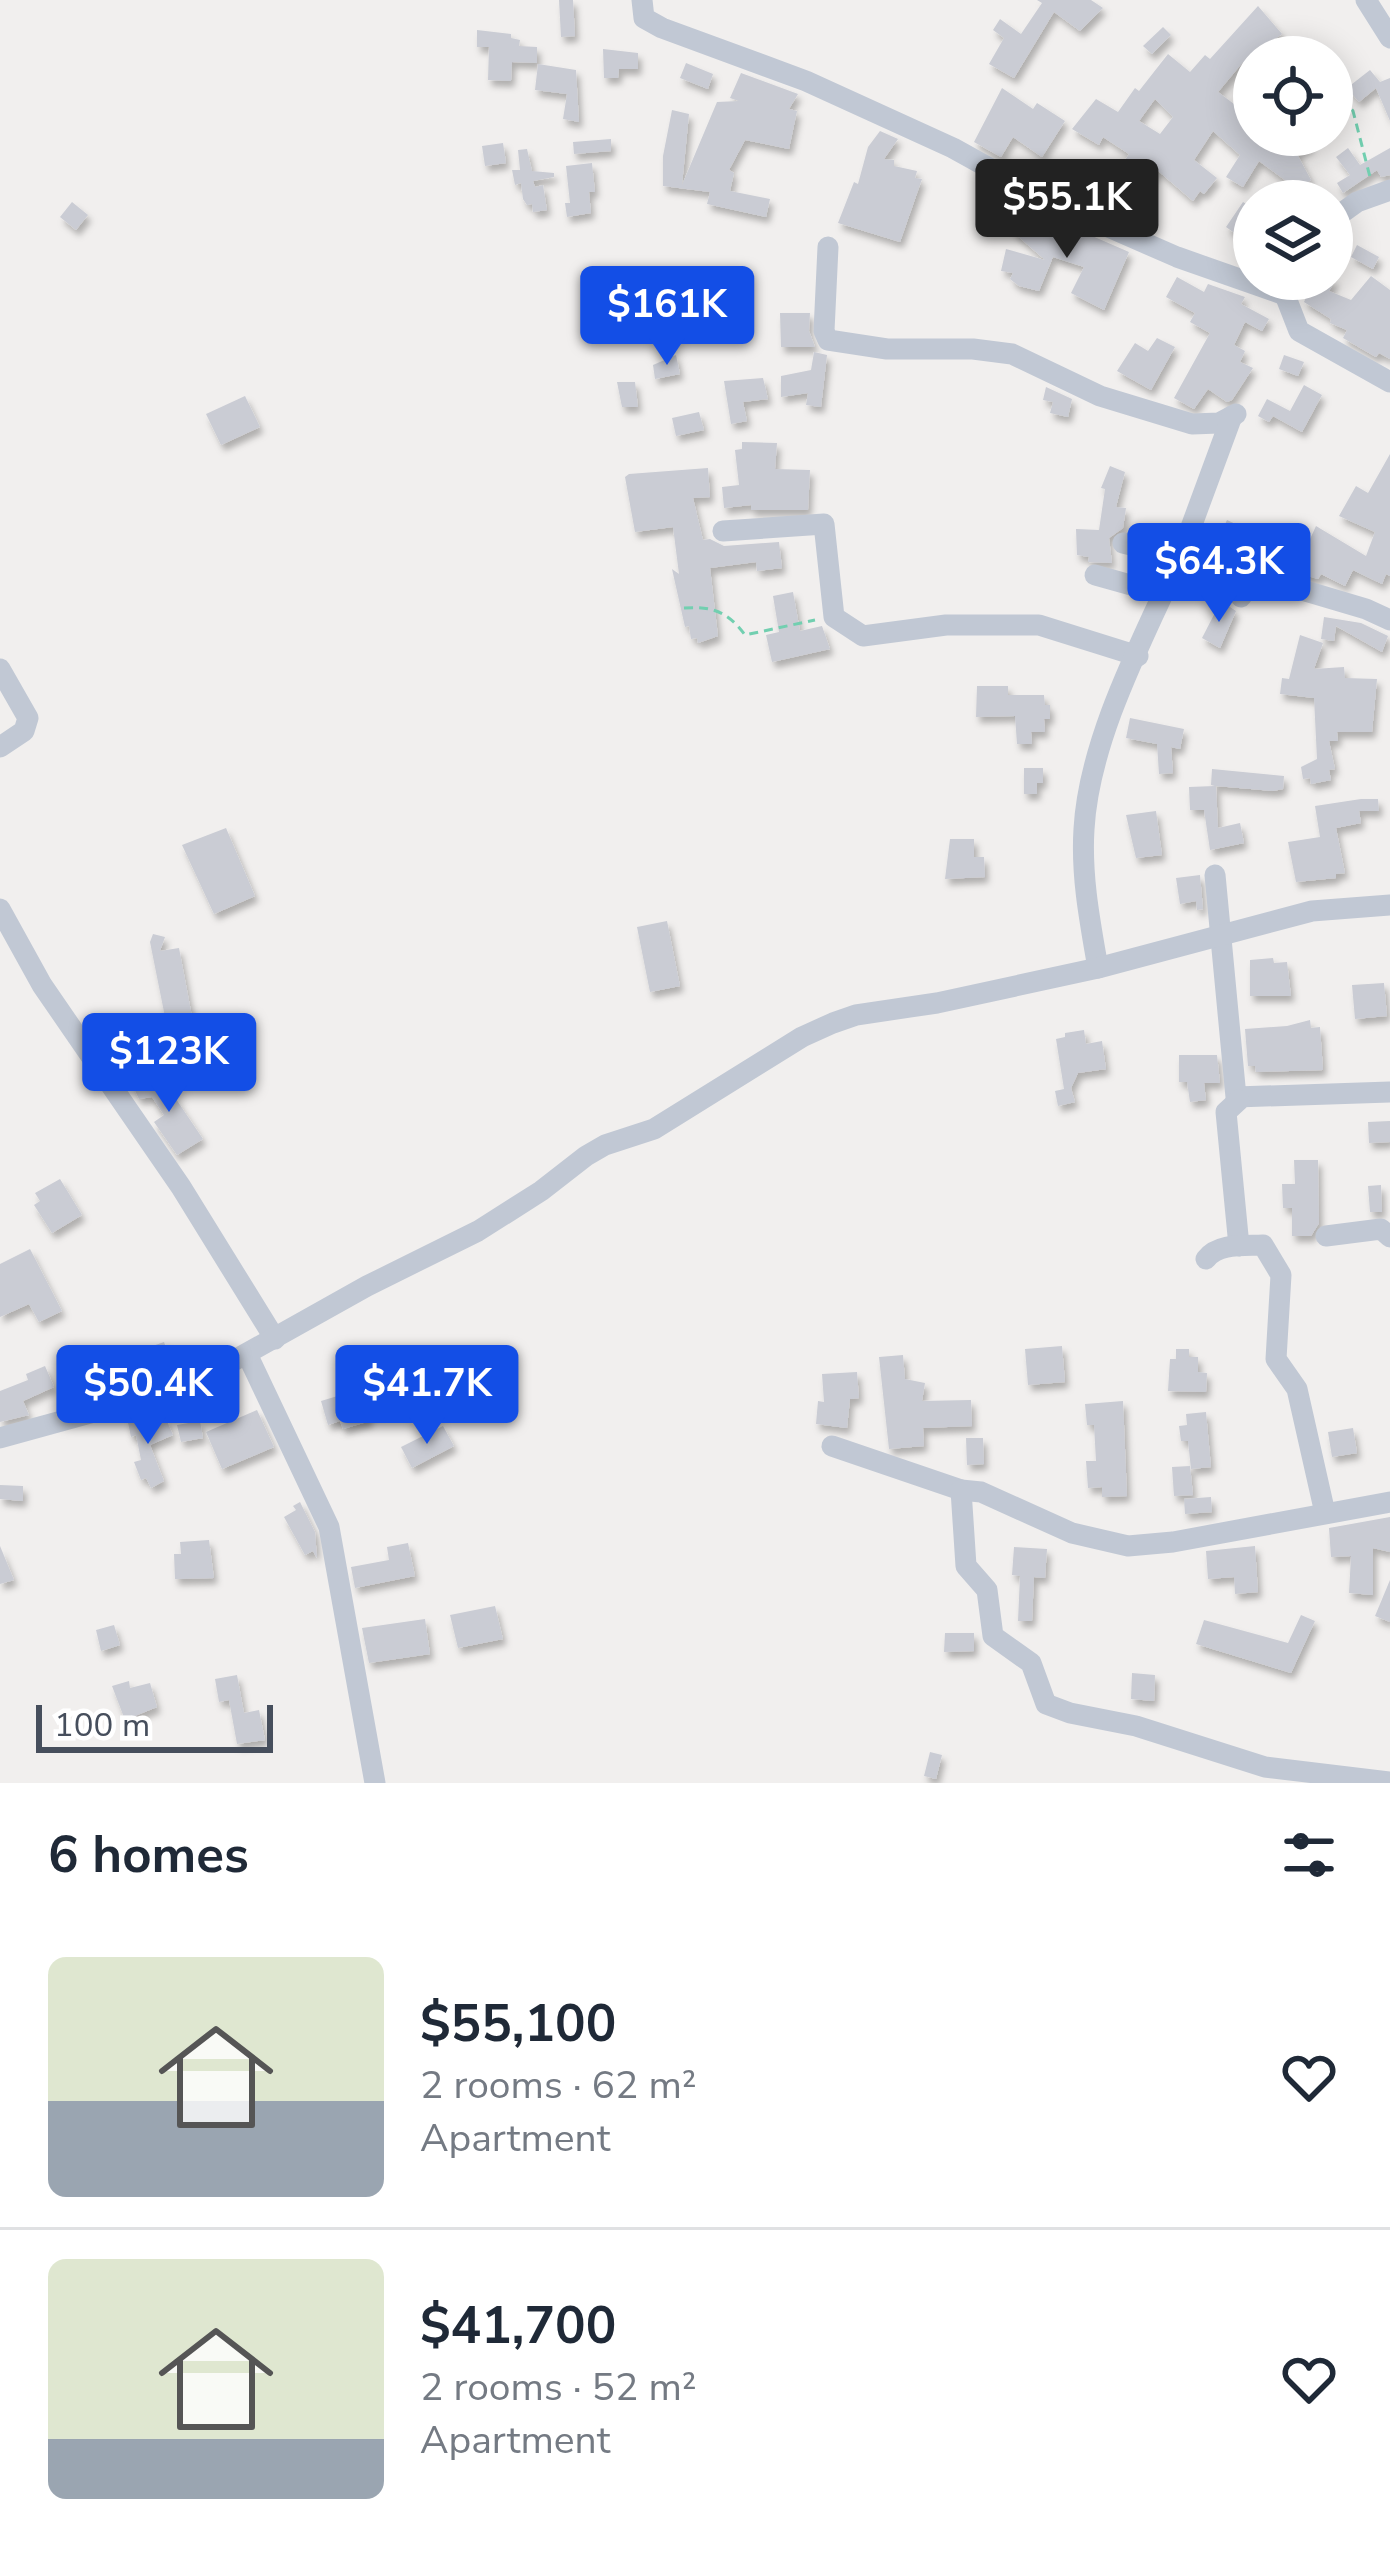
<!DOCTYPE html>
<meta charset="utf-8">
<style>
body{margin:0;font-family:"Nunito Sans",sans-serif;background:#f2f2f3;color:#1f2937;height:100vh;display:flex;flex-direction:column;font-size:45px;white-space:nowrap}
*{box-sizing:border-box;margin:0}
p{font-size:39px;color:#747a83}
.icon{flex:none;width:66px;height:66px;fill:none;stroke:currentColor;stroke-width:2;stroke-linecap:round;stroke-linejoin:round}
.map{position:relative;height:1783px;overflow:hidden}
.details{display:flex;flex-direction:column;background:#fff;flex:1}
.details>*{flex:none}
.fabs{position:absolute;left:1233px;top:36px;display:grid;gap:24px}
.fabs a{display:grid;place-items:center;width:120px;height:120px;border-radius:50%;background:#fff;box-shadow:0 6px 30px #0003;font-size:60px}
.scale{position:absolute;left:36px;bottom:30px;width:237px;box-sizing:border-box;padding-left:12px;border:6px solid #464e5c;border-top:0;font-size:33px;line-height:42px;white-space:nowrap;color:#464e5c;-webkit-text-stroke:9px #fff;paint-order:stroke}
.price{position:absolute;translate:-50% -102px;padding:0 27px;border-radius:12px;background:#134ee6;color:#fff;font-size:39px;line-height:78px;filter:drop-shadow(0 3px 6px #0008)}
.price::after{content:'';position:absolute;left:50%;top:72px;width:36px;height:27px;margin-left:-18px;background:inherit;clip-path:polygon(0 0,100% 0,50% 100%)}
.price.on{background:#222;color:#fff}
ul{padding:0;list-style:none}
li{display:flex;align-items:center;gap:36px;height:300px;padding:0 48px}
li+li{border-top:3px solid #e0e1e3}
li span{display:grid;place-items:center;flex:none;width:336px;height:240px;border-radius:18px;color:#555}
li>.icon{margin-inline-start:auto}
span .icon{width:144px;height:144px;fill:#fffc;stroke-width:1}
li b{font-size:51px}
h2{display:flex;justify-content:space-between;align-items:center;height:144px;padding:0 48px;font-size:51px}
.map>svg:first-child{display:block}
.building{fill:#caccd4;fill-rule:evenodd;filter:url(#shadow)}
.lines{fill:none;stroke-linecap:round;stroke-linejoin:round}
.path{stroke:#72cfb0;stroke-width:3;stroke-dasharray:9 6;stroke-linecap:butt}
.minor{stroke:#c1c8d4;stroke-width:21}
</style>
<div class="map">
<svg width="1390" height="1783" viewBox="0 0 1390 1783">
<defs>
<filter id="shadow"><feDropShadow dx="3.5" dy="6" stdDeviation="3" flood-color="#0004"/></filter>
</defs>
<rect width="100%" height="100%" fill="#f1efee"/>
<!-- building -->
<g class="building">
<path d="M 559,0 L 573,0 L 575,36 L 561,37 Z"/>
<path d="M 1037,0 L 1091,0 L 1103,8 L 1080,31 L 1054,12 L 1014,78 L 989,64 L 1004,38 L 993,30 L 1000,19 L 1021,34 L 1042,3 Z"/>
<path d="M 1258,6 L 1282,34 L 1272,41 L 1290,57 L 1254,57 L 1254,72 L 1243,62 L 1218,92 L 1238,107 L 1254,92 L 1254,135 L 1306,135 L 1311,146 L 1297,154 L 1311,180 L 1297,189 L 1259,161 L 1243,187 L 1226,177 L 1240,155 L 1213,131 L 1194,160 L 1217,178 L 1204,194 L 1200,191 L 1193,201 L 1157,170 L 1150,181 L 1134,170 L 1124,162 L 1129,154 L 1103,137 L 1099,145 L 1072,129 L 1096,99 L 1118,112 L 1135,88 L 1139,91 L 1168,54 L 1190,72 L 1205,55 L 1210,59 ZM 1155,99 L 1173,117 L 1160,134 L 1139,121 Z"/>
<path d="M 1163,27 L 1171,35 L 1152,54 L 1143,46 Z"/>
<path d="M 477,30 L 511,34 L 511,38 L 520,40 L 519,46 L 537,47 L 537,63 L 512,62 L 511,81 L 488,80 L 489,47 L 477,47 Z"/>
<path d="M 603,49 L 638,53 L 638,69 L 619,69 L 618,78 L 604,78 Z"/>
<path d="M 686,63 L 713,74 L 708,89 L 680,78 Z"/>
<path d="M 538,64 L 576,70 L 579,122 L 563,119 L 567,94 L 535,90 Z"/>
<path d="M 1370,70 L 1380,82 L 1390,78 L 1390,121 L 1376,88 L 1359,102 L 1347,88 Z"/>
<path d="M 741,73 L 798,94 L 789,109 L 797,111 L 789,149 L 745,140 L 729,170 L 734,173 L 730,191 L 770,199 L 766,217 L 707,204 L 710,192 L 663,186 L 663,156 L 672,110 L 689,114 L 682,185 L 717,102 L 739,101 L 730,98 Z"/>
<path d="M 1002,88 L 1033,109 L 1037,103 L 1065,121 L 1042,157 L 1013,137 L 1001,157 L 974,142 Z"/>
<path d="M 880,131 L 898,139 L 884,159 L 894,160 L 894,166 L 917,171 L 915,178 L 922,179 L 900,242 L 838,223 L 854,182 L 858,184 L 868,147 Z"/>
<path d="M 611,139 L 611,151 L 574,154 L 573,142 Z"/>
<path d="M 503,143 L 506,163 L 485,166 L 482,146 Z"/>
<path d="M 1348,148 L 1360,165 L 1390,148 L 1390,175 L 1381,177 L 1377,170 L 1343,193 L 1337,183 L 1350,175 L 1336,157 Z"/>
<path d="M 527,149 L 532,171 L 554,173 L 554,177 L 533,181 L 535,187 L 543,185 L 547,210 L 533,212 L 532,204 L 527,205 L 523,199 L 521,183 L 515,185 L 512,170 L 520,170 L 518,150 Z"/>
<path d="M 592,163 L 595,192 L 589,192 L 591,213 L 567,217 L 565,203 L 570,203 L 566,166 Z"/>
<path d="M 1059,163 L 1108,186 L 1097,206 L 1048,183 Z"/>
<path d="M 72,202 L 88,215 L 76,230 L 60,217 Z"/>
<path d="M 1243,202 L 1254,209 L 1254,234 L 1249,231 L 1243,239 L 1226,227 Z"/>
<path d="M 1053,219 L 1129,252 L 1104,310 L 1071,293 L 1084,267 L 1053,257 L 1039,291 L 1019,286 L 1010,279 L 1013,273 L 1001,271 L 1006,249 L 1045,260 L 1012,231 L 1021,220 L 1041,237 Z"/>
<path d="M 1357,245 L 1379,257 L 1373,269 L 1351,257 Z"/>
<path d="M 1371,276 L 1390,290 L 1390,359 L 1379,353 L 1376,357 L 1343,338 L 1347,330 L 1330,323 L 1331,319 L 1304,302 L 1309,291 L 1304,288 L 1307,279 L 1336,279 L 1329,291 L 1351,300 Z"/>
<path d="M 1177,277 L 1204,292 L 1208,284 L 1245,297 L 1241,304 L 1269,319 L 1262,331 L 1245,322 L 1234,345 L 1245,351 L 1240,362 L 1253,368 L 1232,400 L 1227,402 L 1208,389 L 1194,409 L 1174,398 L 1210,333 L 1190,322 L 1195,313 L 1166,297 Z"/>
<path d="M 780,313 L 810,313 L 809,331 L 815,347 L 781,347 Z"/>
<path d="M 1157,338 L 1175,347 L 1151,390 L 1117,371 L 1135,343 L 1148,351 Z"/>
<path d="M 814,352 L 827,355 L 821,407 L 806,405 L 808,393 L 781,397 L 781,376 L 811,370 Z"/>
<path d="M 676,355 L 680,374 L 655,379 L 653,365 Z"/>
<path d="M 1284,355 L 1304,362 L 1298,376 L 1279,369 Z"/>
<path d="M 763,378 L 768,399 L 743,402 L 747,421 L 731,424 L 724,381 Z"/>
<path d="M 617,382 L 635,382 L 638,407 L 622,407 Z"/>
<path d="M 1304,385 L 1322,395 L 1302,432 L 1273,416 L 1269,422 L 1258,416 L 1267,399 L 1290,411 Z"/>
<path d="M 1046,387 L 1072,399 L 1068,417 L 1050,413 L 1053,402 L 1043,400 Z"/>
<path d="M 245,396 L 260,427 L 221,445 L 206,414 Z"/>
<path d="M 699,412 L 704,430 L 676,436 L 672,418 Z"/>
<path d="M 742,442 L 777,443 L 775,469 L 810,470 L 808,510 L 751,510 L 751,505 L 724,508 L 722,487 L 739,485 L 735,450 L 742,449 Z"/>
<path d="M 1390,454 L 1390,576 L 1386,574 L 1382,584 L 1353,570 L 1345,586 L 1321,574 L 1318,579 L 1295,572 L 1316,526 L 1366,556 L 1375,532 L 1339,516 L 1356,486 L 1368,493 Z"/>
<path d="M 1110,466 L 1125,472 L 1116,507 L 1126,508 L 1123,528 L 1109,538 L 1112,563 L 1088,562 L 1089,557 L 1077,555 L 1076,529 L 1099,530 L 1105,489 L 1101,488 Z"/>
<path d="M 708,468 L 710,497 L 693,498 L 703,540 L 710,539 L 724,546 L 779,542 L 782,568 L 757,571 L 756,562 L 710,568 L 718,636 L 698,643 L 697,638 L 691,639 L 689,626 L 685,627 L 672,569 L 679,574 L 673,527 L 635,532 L 625,477 L 629,474 Z"/>
<path d="M 1227,520 L 1253,532 L 1242,556 L 1220,549 L 1222,544 L 1217,541 Z"/>
<path d="M 793,592 L 800,631 L 822,626 L 830,649 L 772,662 L 766,635 L 779,632 L 773,596 Z"/>
<path d="M 1221,601 L 1236,611 L 1220,648 L 1202,638 Z"/>
<path d="M 1324,617 L 1361,623 L 1388,636 L 1382,652 L 1336,626 L 1334,641 L 1321,639 Z"/>
<path d="M 1300,635 L 1323,643 L 1314,669 L 1344,667 L 1345,678 L 1377,679 L 1372,732 L 1337,732 L 1338,741 L 1329,741 L 1335,769 L 1329,770 L 1331,780 L 1311,784 L 1310,778 L 1303,779 L 1301,767 L 1317,759 L 1314,698 L 1280,694 L 1282,678 L 1289,679 Z"/>
<path d="M 977,686 L 1008,686 L 1008,695 L 1044,695 L 1045,705 L 1050,705 L 1050,719 L 1044,719 L 1045,732 L 1031,732 L 1032,744 L 1017,744 L 1015,716 L 976,717 Z"/>
<path d="M 1130,718 L 1184,729 L 1180,749 L 1171,747 L 1173,773 L 1159,774 L 1157,744 L 1126,738 Z"/>
<path d="M 1024,768 L 1043,768 L 1043,783 L 1037,783 L 1037,794 L 1024,794 Z"/>
<path d="M 1212,769 L 1284,776 L 1283,789 L 1273,791 L 1216,786 L 1218,828 L 1240,823 L 1244,843 L 1210,850 L 1204,810 L 1190,810 L 1189,787 L 1215,786 L 1211,785 Z"/>
<path d="M 1361,799 L 1378,799 L 1379,811 L 1359,811 L 1361,823 L 1336,828 L 1345,873 L 1336,874 L 1336,878 L 1296,882 L 1288,842 L 1320,837 L 1315,806 Z"/>
<path d="M 1156,811 L 1162,855 L 1136,858 L 1126,815 Z"/>
<path d="M 226,828 L 255,896 L 214,914 L 182,845 Z"/>
<path d="M 950,839 L 974,839 L 974,857 L 984,857 L 985,877 L 945,879 Z"/>
<path d="M 1200,875 L 1203,909 L 1197,910 L 1196,901 L 1180,904 L 1176,878 Z"/>
<path d="M 667,921 L 680,986 L 650,992 L 637,927 Z"/>
<path d="M 153,934 L 165,937 L 160,951 L 179,948 L 194,1027 L 168,1032 L 150,942 Z"/>
<path d="M 1273,958 L 1274,963 L 1287,962 L 1291,996 L 1250,996 L 1250,960 Z"/>
<path d="M 1384,983 L 1387,1016 L 1355,1019 L 1352,985 Z"/>
<path d="M 1310,1020 L 1311,1028 L 1320,1027 L 1323,1070 L 1256,1072 L 1255,1066 L 1248,1066 L 1245,1029 L 1287,1026 Z"/>
<path d="M 1084,1030 L 1086,1044 L 1102,1041 L 1106,1069 L 1078,1073 L 1071,1088 L 1075,1102 L 1058,1106 L 1055,1091 L 1064,1089 L 1056,1039 L 1065,1037 L 1065,1033 Z"/>
<path d="M 1179,1055 L 1217,1055 L 1220,1083 L 1204,1083 L 1206,1100 L 1190,1102 L 1187,1082 L 1179,1082 Z"/>
<path d="M 164,1076 L 169,1103 L 176,1099 L 203,1139 L 177,1155 L 154,1122 L 164,1115 L 152,1097 L 139,1099 L 131,1082 Z"/>
<path d="M 1390,1121 L 1390,1142 L 1369,1143 L 1368,1122 Z"/>
<path d="M 1294,1160 L 1318,1160 L 1319,1223 L 1311,1236 L 1292,1236 L 1292,1208 L 1283,1208 L 1282,1184 L 1295,1184 Z"/>
<path d="M 60,1179 L 82,1215 L 52,1233 L 34,1205 L 40,1201 L 35,1193 Z"/>
<path d="M 1381,1185 L 1382,1212 L 1370,1212 L 1368,1186 Z"/>
<path d="M 30,1249 L 62,1311 L 39,1322 L 29,1304 L 0,1317 L 0,1264 Z"/>
<path d="M 164,1342 L 172,1365 L 152,1372 L 144,1349 Z"/>
<path d="M 1062,1346 L 1065,1382 L 1028,1385 L 1025,1349 Z"/>
<path d="M 1176,1349 L 1189,1349 L 1189,1357 L 1198,1357 L 1198,1372 L 1207,1373 L 1206,1392 L 1168,1391 L 1170,1359 L 1176,1359 Z"/>
<path d="M 903,1355 L 905,1379 L 925,1383 L 922,1401 L 971,1400 L 972,1426 L 923,1428 L 924,1446 L 889,1449 L 879,1357 Z"/>
<path d="M 45,1366 L 54,1387 L 23,1401 L 29,1415 L 0,1422 L 0,1391 L 28,1380 L 26,1374 Z"/>
<path d="M 857,1372 L 859,1398 L 850,1399 L 847,1428 L 816,1424 L 818,1401 L 824,1402 L 822,1374 Z"/>
<path d="M 374,1385 L 382,1410 L 368,1414 L 370,1421 L 343,1429 L 340,1421 L 328,1425 L 321,1401 Z"/>
<path d="M 1123,1401 L 1127,1496 L 1102,1497 L 1102,1487 L 1088,1488 L 1086,1461 L 1096,1461 L 1094,1425 L 1087,1425 L 1085,1404 Z"/>
<path d="M 257,1410 L 274,1447 L 222,1469 L 206,1432 Z"/>
<path d="M 1206,1412 L 1211,1467 L 1191,1469 L 1188,1441 L 1181,1441 L 1179,1426 L 1187,1425 L 1186,1414 Z"/>
<path d="M 145,1414 L 148,1427 L 166,1419 L 173,1435 L 150,1445 L 164,1481 L 151,1488 L 146,1478 L 141,1480 L 134,1462 L 141,1460 L 136,1435 L 131,1437 L 127,1418 Z"/>
<path d="M 200,1421 L 203,1438 L 181,1442 L 177,1425 Z"/>
<path d="M 443,1426 L 454,1446 L 412,1468 L 401,1447 Z"/>
<path d="M 1353,1428 L 1357,1453 L 1332,1457 L 1328,1432 Z"/>
<path d="M 966,1438 L 983,1438 L 984,1464 L 967,1465 Z"/>
<path d="M 1190,1466 L 1193,1495 L 1174,1496 L 1172,1467 Z"/>
<path d="M 0,1485 L 23,1486 L 23,1501 L 0,1499 Z"/>
<path d="M 1211,1497 L 1212,1512 L 1185,1514 L 1184,1499 Z"/>
<path d="M 300,1502 L 315,1532 L 317,1558 L 313,1551 L 305,1555 L 284,1517 L 296,1510 L 293,1506 Z"/>
<path d="M 1390,1517 L 1390,1552 L 1373,1548 L 1373,1595 L 1349,1593 L 1351,1556 L 1331,1557 L 1329,1528 Z"/>
<path d="M 209,1540 L 214,1578 L 175,1579 L 174,1554 L 181,1554 L 180,1542 Z"/>
<path d="M 408,1543 L 415,1576 L 355,1588 L 351,1567 L 389,1560 L 387,1547 Z"/>
<path d="M 0,1546 L 14,1580 L 0,1584 Z"/>
<path d="M 1255,1546 L 1258,1592 L 1235,1594 L 1234,1577 L 1208,1579 L 1206,1551 Z"/>
<path d="M 1014,1547 L 1047,1549 L 1045,1578 L 1034,1577 L 1032,1621 L 1018,1621 L 1020,1576 L 1012,1575 Z"/>
<path d="M 1390,1580 L 1390,1622 L 1375,1616 Z"/>
<path d="M 495,1606 L 503,1639 L 458,1648 L 450,1615 Z"/>
<path d="M 1301,1615 L 1315,1621 L 1291,1673 L 1196,1644 L 1204,1620 L 1288,1643 Z"/>
<path d="M 425,1619 L 430,1654 L 369,1663 L 362,1628 Z"/>
<path d="M 114,1625 L 120,1645 L 101,1651 L 96,1630 Z"/>
<path d="M 945,1633 L 974,1633 L 974,1651 L 944,1652 Z"/>
<path d="M 1132,1673 L 1155,1675 L 1154,1701 L 1131,1699 Z"/>
<path d="M 237,1675 L 244,1713 L 259,1710 L 265,1740 L 237,1744 L 229,1700 L 219,1702 L 215,1679 Z"/>
<path d="M 129,1681 L 130,1688 L 150,1683 L 157,1707 L 125,1720 L 112,1686 Z"/>
<path d="M 930,1752 L 942,1755 L 936,1779 L 924,1776 Z"/>
</g>
<g class="lines">
<!-- path -->
<g class="path">
<path d="M 1261,57 L 1278,43 L 1296,57"/>
<path d="M 1240,76 L 1254,63"/>
<path d="M 1332,87 L 1353,111 L 1370,177"/>
<path d="M 684,608 C 713,606 728,612 745,635 L 815,620"/>
</g>
<!-- minor -->
<g class="minor">
<path d="M 642,0 L 644,18 L 662,28 L 806,81 L 953,148 L 1049,201 L 1177,257 L 1285,295"/>
<path d="M 1366,0 L 1390,38"/>
<path d="M 1332,220 L 1357,202 L 1390,190"/>
<path d="M 828,247 L 824,331 L 828,340 L 887,349 L 973,349 L 1012,354 L 1100,396 L 1192,424 L 1219,423 L 1236,414"/>
<path d="M 1292,279 L 1285,295 L 1299,331 L 1390,382"/>
<path d="M 723,531 L 824,524 L 834,617 L 863,636 L 946,625 L 1039,625 L 1138,656"/>
<path d="M 1123,543 L 1180,557 L 1232,416"/>
<path d="M 1095,575 L 1163,594"/>
<path d="M 1241,597 L 1255,576 L 1366,609 L 1390,620"/>
<path d="M 0,669 L 28,718 L 24,731 L 0,747"/>
<path d="M 1215,875 L 1236,1097 L 1390,1092"/>
<path d="M 0,909 L 42,985 L 181,1187 L 275,1339"/>
<path d="M 1098,968 C 1090,922 1081,876 1084,829 C 1089,739 1143,639 1180,557 L 1203,559 L 1255,576"/>
<path d="M 1239,1100 L 1226,1112 L 1239,1246"/>
<path d="M 1326,1236 L 1381,1229 L 1390,1237"/>
<path d="M 1206,1259 C 1218,1243 1244,1246 1263,1245 L 1281,1275 L 1276,1359 L 1297,1389 L 1325,1513"/>
<path d="M 247,1354 L 329,1527 L 375,1783"/>
<path d="M 0,1438 L 156,1395 L 208,1375 L 367,1286 L 478,1231 L 541,1191 L 586,1156 L 605,1145 L 654,1129 L 802,1037 L 833,1023 L 856,1015 L 937,1003 L 1098,968 L 1312,911 L 1390,905"/>
<path d="M 832,1446 L 961,1490"/>
<path d="M 1390,1502 L 1173,1542 L 1128,1546 L 1072,1533 L 981,1492 L 961,1490 L 966,1566 L 987,1590 L 993,1636 L 1031,1663 L 1046,1704 L 1070,1713 L 1136,1726 L 1265,1767 L 1390,1782"/>
</g>
</g>
</svg>
<div class="fabs">
<a><svg class="icon" aria-label="locate" viewBox="0 0 24 24"><circle cx="12" cy="12" r="6"/><path d="M12 2v4M12 18v4M2 12h4M18 12h4"/></svg></a>
<a><svg class="icon" aria-label="layers" viewBox="0 0 24 24"><path d="M12 4l9 5-9 5-9-5zM3 14l9 5 9-5"/></svg></a>
</div>
<div class="scale">100 m</div>
<b class="price on" style="left:1067px;top:261px">$55.1K</b>
<b class="price" style="left:667px;top:368px">$161K</b>
<b class="price" style="left:1219px;top:625px">$64.3K</b>
<b class="price" style="left:169px;top:1115px">$123K</b>
<b class="price" style="left:148px;top:1447px">$50.4K</b>
<b class="price" style="left:427px;top:1447px">$41.7K</b>
</div>
<section class="details">
<h2>6 homes<svg class="icon" aria-label="filters" viewBox="0 0 24 24"><path d="M4 7h16M4 17h16"/><circle cx="9" cy="7" r="2"/><circle cx="15" cy="17" r="2"/></svg></h2>
<ul>
<li><span style="background:linear-gradient(#dfe7d0 60%,#9aa5b1 0)"><svg class="icon" aria-label="home" viewBox="0 0 24 24"><path d="M3 11l9-7 9 7M6 9v11h12V9"/></svg></span><div><b>$55,100</b><p>2 rooms · 62 m²</p><p>Apartment</p></div><svg class="icon" aria-label="heart" viewBox="0 0 24 24"><path d="M12 20l-8-8c-3-5 5-10 8-4 3-6 11-1 8 4z"/></svg></li>
<li><span style="background:linear-gradient(#dfe7d0 75%,#9aa5b1 0)"><svg class="icon" aria-label="home" viewBox="0 0 24 24"><path d="M3 11l9-7 9 7M6 9v11h12V9"/></svg></span><div><b>$41,700</b><p>2 rooms · 52 m²</p><p>Apartment</p></div><svg class="icon" aria-label="heart" viewBox="0 0 24 24"><path d="M12 20l-8-8c-3-5 5-10 8-4 3-6 11-1 8 4z"/></svg></li>
</ul>
</section>
